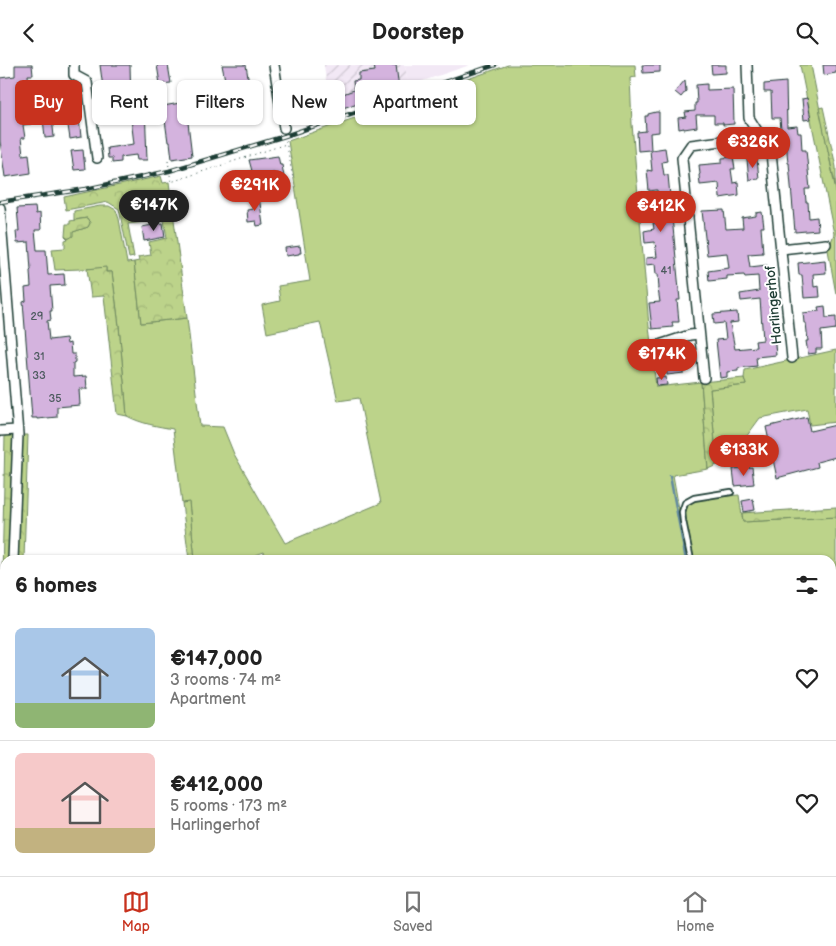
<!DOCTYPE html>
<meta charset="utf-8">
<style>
body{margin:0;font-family:"Balsamiq Sans",sans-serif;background:#f2f2f2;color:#222;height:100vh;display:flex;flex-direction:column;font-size:19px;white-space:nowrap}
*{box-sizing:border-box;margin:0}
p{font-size:16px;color:#767676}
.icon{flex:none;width:28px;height:28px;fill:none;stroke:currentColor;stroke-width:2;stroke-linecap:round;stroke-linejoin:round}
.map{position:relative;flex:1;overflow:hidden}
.details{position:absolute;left:0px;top:490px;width:836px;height:321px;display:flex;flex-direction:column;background:#fff;border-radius:15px 15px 0 0;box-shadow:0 1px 4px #0004}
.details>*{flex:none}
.hud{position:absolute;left:15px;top:15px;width:500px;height:45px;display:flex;gap:10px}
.price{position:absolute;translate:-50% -42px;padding:0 11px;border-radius:18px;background:#c8321e;color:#fff;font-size:16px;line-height:32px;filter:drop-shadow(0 1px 2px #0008)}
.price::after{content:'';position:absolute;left:50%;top:30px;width:15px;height:11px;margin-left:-8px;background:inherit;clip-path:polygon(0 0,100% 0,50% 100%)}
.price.current{background:#222;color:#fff}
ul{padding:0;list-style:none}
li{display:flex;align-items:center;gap:15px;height:125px;padding:0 15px}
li+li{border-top:1px solid #e0e0e0}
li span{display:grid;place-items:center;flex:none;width:140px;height:100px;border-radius:8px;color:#555}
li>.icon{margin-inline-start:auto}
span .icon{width:60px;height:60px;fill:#fffc;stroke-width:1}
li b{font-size:21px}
h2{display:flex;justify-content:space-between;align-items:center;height:60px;padding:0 15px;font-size:21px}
.tag{padding:0 18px;border-radius:8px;background:#fff;box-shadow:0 1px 4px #0004;font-size:18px;line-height:45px}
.tag.current{background:#c8321e;color:#fff}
header{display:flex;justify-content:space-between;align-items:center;height:65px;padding:0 15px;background:#fff;font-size:22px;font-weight:800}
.tab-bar{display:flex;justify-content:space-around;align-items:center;height:70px;border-top:1px solid #e0e0e0;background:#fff;font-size:14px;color:#767676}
.tab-bar a{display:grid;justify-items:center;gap:2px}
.tab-bar .current{color:#c8321e}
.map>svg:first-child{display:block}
.built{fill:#f2e8f5}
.industrial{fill:url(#industrial-furrows)}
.grass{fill:#bcd38a;stroke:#6e885f}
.forest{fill:url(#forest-crowns);stroke:#6e885f}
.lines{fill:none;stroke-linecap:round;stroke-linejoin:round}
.stream{stroke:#628aa1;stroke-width:2.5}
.building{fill:#d4b3de;stroke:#1f3d34}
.service-casing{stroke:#1f3d34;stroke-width:8}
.minor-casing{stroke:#1f3d34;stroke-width:12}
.path{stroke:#1f3d34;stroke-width:1;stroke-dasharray:1 4;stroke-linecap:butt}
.service{stroke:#fff;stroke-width:4.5}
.minor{stroke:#fff;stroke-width:9}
.rail-casing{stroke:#1f3d34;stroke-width:4.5}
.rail{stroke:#fff;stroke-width:2.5;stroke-dasharray:8;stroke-linecap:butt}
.labels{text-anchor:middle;stroke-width:4;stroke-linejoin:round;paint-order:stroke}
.number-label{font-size:11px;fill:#4c5a5e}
.street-label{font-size:14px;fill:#1f3d34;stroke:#fff}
</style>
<header><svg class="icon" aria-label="back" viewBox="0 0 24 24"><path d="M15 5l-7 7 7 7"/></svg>Doorstep<svg class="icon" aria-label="search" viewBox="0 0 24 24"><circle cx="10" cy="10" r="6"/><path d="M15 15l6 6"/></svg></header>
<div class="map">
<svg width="836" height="811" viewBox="0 0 836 811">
<defs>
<pattern id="industrial-furrows" width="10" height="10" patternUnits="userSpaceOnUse" patternTransform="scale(1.25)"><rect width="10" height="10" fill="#f2e8f5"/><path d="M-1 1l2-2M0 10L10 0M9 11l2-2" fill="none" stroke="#cfc8d3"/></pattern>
<pattern id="forest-crowns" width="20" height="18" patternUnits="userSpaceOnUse" patternTransform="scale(1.25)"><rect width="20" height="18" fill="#bcd38a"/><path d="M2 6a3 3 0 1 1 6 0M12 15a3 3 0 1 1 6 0" fill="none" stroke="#a1b678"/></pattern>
</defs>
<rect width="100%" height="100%" fill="#fff"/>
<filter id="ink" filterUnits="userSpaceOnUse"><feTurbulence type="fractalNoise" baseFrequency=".02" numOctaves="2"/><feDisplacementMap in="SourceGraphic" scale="10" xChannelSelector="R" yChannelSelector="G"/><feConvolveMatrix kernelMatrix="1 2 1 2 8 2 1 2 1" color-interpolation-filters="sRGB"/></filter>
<g filter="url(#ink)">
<!-- built -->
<path class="built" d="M 405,0 L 470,0 L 408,21 Z"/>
<!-- industrial -->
<path class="industrial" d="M 324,0 L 405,0 L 408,21 L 330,47 Z"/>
<!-- grass -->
<g class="grass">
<path d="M 508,0 L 635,0 L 636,12 L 630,13 L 632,59 L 649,261 L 656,322 L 701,317 L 708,404 L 673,410 L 688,495 L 268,495 L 264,487 L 256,490 L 258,495 L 195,495 L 189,438 L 182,438 L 173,364 C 157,361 142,359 127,351 L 119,261 L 112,207 L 106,207 L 106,203 L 55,205 L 52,184 L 65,183 L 65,175 L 68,174 L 73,167 L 88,162 L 90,158 L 87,153 L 74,155 L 74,146 L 100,141 L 109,141 L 116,145 L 119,154 L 127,198 L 134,197 L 141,258 L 187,253 L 200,361 L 223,362 L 234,389 L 285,478 L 381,438 L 359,333 L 338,336 L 320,257 L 267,268 L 262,240 L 280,236 L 278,221 L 310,216 L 288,76 Z"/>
<path d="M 800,0 L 811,0 L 836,126 L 836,229 L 828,185 L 834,169 Z"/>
<path d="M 836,285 L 836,357 L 810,360 L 807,344 L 760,353 L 729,395 L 717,400 L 710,324 L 746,320 L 744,313 L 745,305 Z"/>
<path d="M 739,430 L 743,457 L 836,452 L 836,614 L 831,615 L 831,495 L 694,495 C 691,482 678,444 692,437 C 700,433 728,431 739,430 Z"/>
<path d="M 831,725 L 836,725 L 836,811 L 694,811 L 693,806 L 831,806 Z"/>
<path d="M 318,806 L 397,806 L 398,811 L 318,811 Z"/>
<path d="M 547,806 L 588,806 L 588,811 L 548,811 Z"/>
</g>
<!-- forest -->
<g class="forest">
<path d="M 823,42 L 836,102 L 836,123 L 819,43 Z"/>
<path d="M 161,111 L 163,118 L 169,117 L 187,253 L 141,258 L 134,197 L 139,196 L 138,192 L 151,190 L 149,177 L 167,173 L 164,155 L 128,159 L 134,192 L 129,193 L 119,144 L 108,137 L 66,145 L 64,132 Z"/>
<path d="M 87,153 L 90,158 L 88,162 L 73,167 L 73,171 L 68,174 L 65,171 L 66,159 L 70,159 L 70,156 Z"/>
<path d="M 106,202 L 106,207 L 112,207 L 119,261 L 127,351 L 117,349 L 104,231 L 91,232 L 87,204 Z"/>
<path d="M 744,313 L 746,320 L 710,324 L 717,400 L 708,404 L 701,317 Z"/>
<path d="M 5,370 L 28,370 L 24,495 L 5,495 L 5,562 L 1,562 Z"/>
<path d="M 189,437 L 195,495 L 189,495 L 182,438 Z"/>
<path d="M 836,442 L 836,452 L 743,457 L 742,448 Z"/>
</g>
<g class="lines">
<!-- stream -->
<g class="stream">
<path d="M 670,411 L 686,495"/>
<path d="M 509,806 L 510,811"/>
</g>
</g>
<!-- building -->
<g class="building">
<path d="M 15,0 L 32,0 L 33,10 L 28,10 L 31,40 L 30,41 L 31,59 L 23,60 L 25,73 L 21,73 L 23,90 L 29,89 L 31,108 L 5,112 L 0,76 L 0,13 L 15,11 Z"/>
<path d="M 100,0 L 130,0 L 131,40 L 145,40 L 147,95 L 137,95 L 136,90 L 121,92 L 121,97 L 112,98 L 112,93 L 108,93 L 107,83 L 134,79 L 130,45 L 106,46 Z"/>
<path d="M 157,0 L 168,0 L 171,18 L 160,19 Z"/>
<path d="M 222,0 L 246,0 L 250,25 L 241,27 L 239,18 L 226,20 Z"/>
<path d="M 374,0 L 396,0 L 399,24 L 331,47 L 329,34 L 354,25 L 353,16 L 359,15 L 359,8 L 375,6 Z"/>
<path d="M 642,0 L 660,0 L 660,7 L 643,8 Z"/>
<path d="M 711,0 L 726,0 L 726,8 L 712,9 Z"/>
<path d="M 823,0 L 836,0 L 836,8 L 824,10 Z"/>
<path d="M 685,15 L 686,26 L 681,32 L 675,27 Z"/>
<path d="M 786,17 L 787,62 L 797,61 L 798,68 L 801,68 L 802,85 L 806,85 L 810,124 L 805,124 L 806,137 L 808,137 L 809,153 L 817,152 L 818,165 L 795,167 L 789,98 L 788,98 L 786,76 L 782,77 L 780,53 L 772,53 L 771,27 L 764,27 L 764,19 Z"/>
<path d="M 290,18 L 291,22 L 304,20 L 309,51 L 295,53 L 296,56 L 289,56 L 283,19 Z"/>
<path d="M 707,19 L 707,25 L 733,24 L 734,59 L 723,60 L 723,58 L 714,58 L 714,50 L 696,50 L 697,62 L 684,64 L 684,63 L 679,64 L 678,53 L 686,52 L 685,47 L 695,46 L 695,38 L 697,38 L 696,20 Z"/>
<path d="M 76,25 L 81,72 L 70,74 L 63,27 Z"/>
<path d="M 807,33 L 811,54 L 804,55 L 802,34 Z"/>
<path d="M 180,38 L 182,49 L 187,49 L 192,91 L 172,94 L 170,77 L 168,77 L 163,41 Z"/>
<path d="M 656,47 L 659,47 L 659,67 L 650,68 L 651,85 L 665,83 L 667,96 L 662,97 L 664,110 L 668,110 L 680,235 L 677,235 L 679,257 L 672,257 L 673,262 L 652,264 L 649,238 L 660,237 L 658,224 L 659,224 L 658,209 L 656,209 L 655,199 L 646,200 L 646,193 L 657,192 L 655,177 L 645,178 L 644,166 L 654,164 L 653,158 L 657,158 L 657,155 L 660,155 L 657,125 L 649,126 L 647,105 L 652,106 L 650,85 L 638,86 L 637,67 L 646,66 L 645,51 L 648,51 L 648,49 Z"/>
<path d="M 52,52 L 54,72 L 45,73 L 43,53 Z"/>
<path d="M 83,85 L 85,104 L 74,105 L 71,86 Z"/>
<path d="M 278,91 L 280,100 L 282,100 L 284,112 L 274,113 L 274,108 L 253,112 L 255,126 L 246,128 L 243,107 L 252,106 L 249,95 Z"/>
<path d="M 733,92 L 735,104 L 731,104 L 733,118 L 738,117 L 739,130 L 720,133 L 719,118 L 700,120 L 699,110 L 700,109 L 699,100 L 722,98 L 722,93 Z"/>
<path d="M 757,94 L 759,114 L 749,115 L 747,95 Z"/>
<path d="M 259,131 L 263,160 L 257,161 L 256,156 L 248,157 L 247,145 L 253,144 L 251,132 Z"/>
<path d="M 35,142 L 36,149 L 40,148 L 41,165 L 35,165 L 37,185 L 46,185 L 48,210 L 64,209 L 65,220 L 50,221 L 52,246 L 50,246 L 51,255 L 47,256 L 49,275 L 66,273 L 67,279 L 70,278 L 71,289 L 75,289 L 75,297 L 73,298 L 73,312 L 86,311 L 87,324 L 79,324 L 80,340 L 57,342 L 57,352 L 37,354 L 37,353 L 32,353 L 23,237 L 26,236 L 25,223 L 31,222 L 30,206 L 31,205 L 29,177 L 17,178 L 16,166 L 19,166 L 17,143 Z"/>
<path d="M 724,145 L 726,164 L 743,163 L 742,153 L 756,151 L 756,148 L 762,147 L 764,162 L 761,162 L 763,188 L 748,189 L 750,202 L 767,200 L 772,238 L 771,238 L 776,290 L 756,292 L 757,301 L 738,303 L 738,306 L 727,307 L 727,312 L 720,313 L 716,275 L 726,274 L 724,258 L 714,259 L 713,249 L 737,247 L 738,257 L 730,258 L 735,284 L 756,282 L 755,276 L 763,275 L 760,234 L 741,236 L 740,229 L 759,226 L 758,211 L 745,212 L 744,210 L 727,211 L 727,214 L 709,216 L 708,206 L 729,203 L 727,188 L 707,190 L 702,146 Z"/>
<path d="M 163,158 L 165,172 L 144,176 L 142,162 Z"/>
<path d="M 300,181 L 301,188 L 299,188 L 299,189 L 286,191 L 285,183 Z"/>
<path d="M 825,195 L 826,208 L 813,209 L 814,222 L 819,221 L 820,232 L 804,233 L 802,210 L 799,210 L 798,198 Z"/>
<path d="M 825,241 L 826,253 L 836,252 L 836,264 L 821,266 L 822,284 L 816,284 L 816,288 L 808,289 L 806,276 L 808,276 L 806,258 L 804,258 L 803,248 L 819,246 L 818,242 Z"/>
<path d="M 682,291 L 684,308 L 667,310 L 665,293 Z"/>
<path d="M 666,312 L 667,320 L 657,321 L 656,313 Z"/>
<path d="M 807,352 L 810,366 L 836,360 L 836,392 L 817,397 L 818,402 L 777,413 L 766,362 Z"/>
<path d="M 752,402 L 754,419 L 735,421 L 733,404 Z"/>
<path d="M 753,434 L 755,445 L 744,447 L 742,436 Z"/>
</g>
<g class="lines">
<!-- service casing -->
<g class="service-casing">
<path id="service" d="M 691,495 L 683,456 L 682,447 L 685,438 L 694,433 L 731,427"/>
</g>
<!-- minor casing -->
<g class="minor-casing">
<g id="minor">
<path d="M 74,0 L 74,10 L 87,17 L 97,93"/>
<path d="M 274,0 L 284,63"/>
<path d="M 747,0 L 749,53 L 771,88 L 792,293"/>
<path d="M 0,143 L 18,369 L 13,495"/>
<path d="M 781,184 L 826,179"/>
<path d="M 656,281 L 690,270 L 699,269"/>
<path d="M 704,313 L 682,93 L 691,80 L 745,73 L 757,66"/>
<path d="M 0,366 L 17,365"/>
<path d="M 0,569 L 5,570"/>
<path d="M 831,629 L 836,627"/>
<path d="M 0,730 L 5,659"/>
<path d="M 225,811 L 233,806"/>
</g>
</g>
<!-- path -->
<g class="path">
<path d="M 285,71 L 293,114"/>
<path d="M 168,95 L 171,117 L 286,79"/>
</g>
<!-- service -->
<use href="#service" class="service"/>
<!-- minor -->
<use href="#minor" class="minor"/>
<!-- rail casing -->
<g class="rail-casing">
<path id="rail" d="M 0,137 L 86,124 L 169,106 L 285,71 L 495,0"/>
</g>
<!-- rail -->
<use href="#rail" class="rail"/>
</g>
</g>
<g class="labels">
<!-- number labels -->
<g class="number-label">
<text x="666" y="209">41</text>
<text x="37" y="255">29</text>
<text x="39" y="295">31</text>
<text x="39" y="314">33</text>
<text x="55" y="337">35</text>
</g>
<!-- street labels -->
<g class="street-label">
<text transform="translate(773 240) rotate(-95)" y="5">Harlingerhof</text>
</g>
</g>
</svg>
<b class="price" style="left:753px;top:104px">€326K</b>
<b class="price" style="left:255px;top:147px">€291K</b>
<b class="price current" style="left:154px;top:167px">€147K</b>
<b class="price" style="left:661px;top:168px">€412K</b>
<b class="price" style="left:662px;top:316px">€174K</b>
<b class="price" style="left:744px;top:412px">€133K</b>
<div class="hud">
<a class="tag current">Buy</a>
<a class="tag">Rent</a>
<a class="tag">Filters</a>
<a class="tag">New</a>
<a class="tag">Apartment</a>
</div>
<section class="details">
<h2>6 homes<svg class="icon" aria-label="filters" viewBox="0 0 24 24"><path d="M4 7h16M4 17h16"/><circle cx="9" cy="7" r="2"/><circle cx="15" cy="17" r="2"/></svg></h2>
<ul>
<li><span style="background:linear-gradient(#a9c7e8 75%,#8fb573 0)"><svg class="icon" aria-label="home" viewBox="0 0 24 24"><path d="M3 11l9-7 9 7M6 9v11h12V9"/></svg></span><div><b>€147,000</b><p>3 rooms · 74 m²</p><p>Apartment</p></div><svg class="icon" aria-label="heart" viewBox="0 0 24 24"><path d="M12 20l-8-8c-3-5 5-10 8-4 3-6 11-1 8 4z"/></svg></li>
<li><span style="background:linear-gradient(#f6c9c9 75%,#c2b280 0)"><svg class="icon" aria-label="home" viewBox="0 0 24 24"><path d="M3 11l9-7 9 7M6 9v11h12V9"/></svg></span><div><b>€412,000</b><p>5 rooms · 173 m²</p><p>Harlingerhof</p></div><svg class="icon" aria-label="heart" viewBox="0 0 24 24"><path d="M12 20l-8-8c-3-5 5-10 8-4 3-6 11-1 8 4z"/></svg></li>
</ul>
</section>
</div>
<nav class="tab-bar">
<a class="current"><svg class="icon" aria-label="map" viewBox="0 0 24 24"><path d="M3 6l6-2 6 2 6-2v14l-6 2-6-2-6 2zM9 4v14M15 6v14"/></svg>Map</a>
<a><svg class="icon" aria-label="saved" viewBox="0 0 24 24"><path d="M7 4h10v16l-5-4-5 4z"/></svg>Saved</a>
<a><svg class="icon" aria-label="home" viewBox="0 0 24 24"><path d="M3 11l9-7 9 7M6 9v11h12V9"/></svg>Home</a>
</nav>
